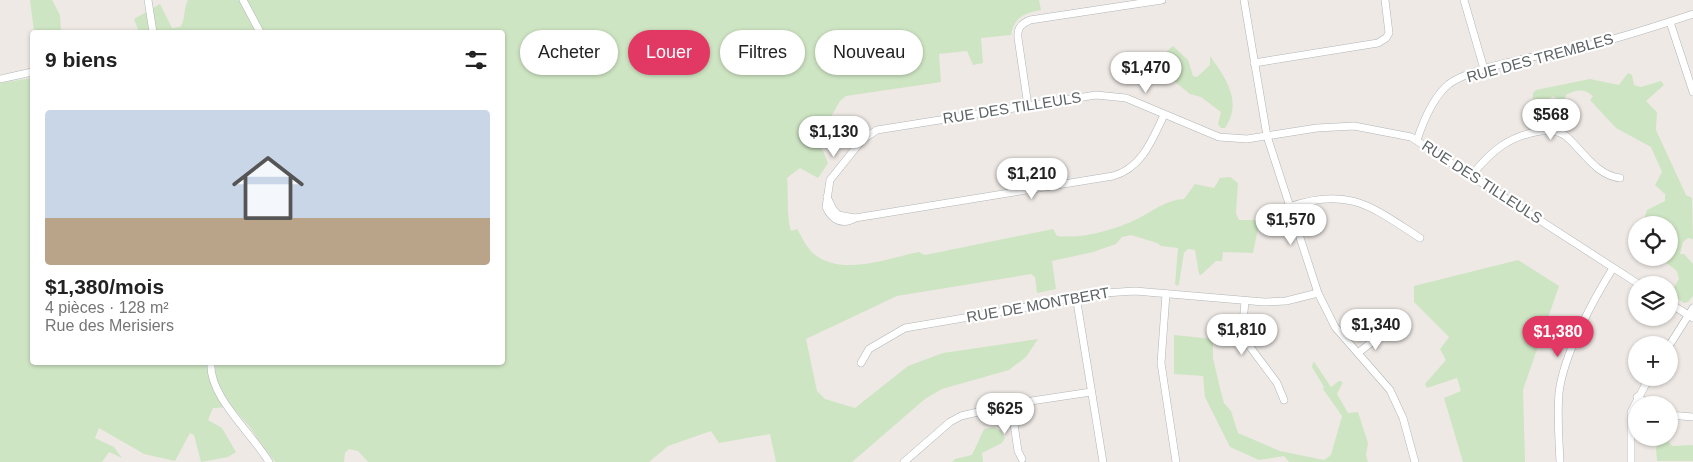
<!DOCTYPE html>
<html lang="fr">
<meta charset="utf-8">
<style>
body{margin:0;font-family:Arial,sans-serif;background:#f2f2f2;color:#222;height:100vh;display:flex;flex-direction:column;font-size:19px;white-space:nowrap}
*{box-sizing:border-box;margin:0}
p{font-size:16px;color:#767676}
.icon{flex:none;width:28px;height:28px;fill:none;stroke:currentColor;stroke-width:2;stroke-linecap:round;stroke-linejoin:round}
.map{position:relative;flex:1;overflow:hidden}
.details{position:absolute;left:30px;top:30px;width:475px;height:335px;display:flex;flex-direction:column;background:#fff;border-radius:5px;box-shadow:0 1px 4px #0004}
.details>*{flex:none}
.top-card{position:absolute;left:520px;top:30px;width:475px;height:45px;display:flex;gap:10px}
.fabs{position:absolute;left:1628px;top:216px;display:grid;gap:10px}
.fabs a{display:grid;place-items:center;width:50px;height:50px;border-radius:50%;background:#fff;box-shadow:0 1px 4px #0004;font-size:25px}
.price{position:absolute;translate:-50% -42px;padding:0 11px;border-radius:18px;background:#fff;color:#222;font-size:16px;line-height:32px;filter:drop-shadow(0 1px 2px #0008)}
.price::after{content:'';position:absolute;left:50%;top:30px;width:15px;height:11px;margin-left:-8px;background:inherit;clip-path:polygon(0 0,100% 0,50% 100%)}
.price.selected{background:#e13963;color:#fff}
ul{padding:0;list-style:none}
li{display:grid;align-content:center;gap:10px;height:265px;padding:0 15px}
li span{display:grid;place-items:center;height:155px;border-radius:5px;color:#555}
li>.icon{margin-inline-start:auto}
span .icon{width:90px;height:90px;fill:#fffc;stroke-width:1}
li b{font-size:21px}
h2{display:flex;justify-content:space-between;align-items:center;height:60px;padding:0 15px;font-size:21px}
.tag{padding:0 18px;border-radius:22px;background:#fff;box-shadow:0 1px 4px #0004;font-size:18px;line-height:45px}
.tag.selected{background:#e13963;color:#fff}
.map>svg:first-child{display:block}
.green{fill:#cee5c3}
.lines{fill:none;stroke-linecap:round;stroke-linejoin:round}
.minor-casing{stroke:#b0b5b7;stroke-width:8}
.minor{stroke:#fff;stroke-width:7}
.labels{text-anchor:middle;stroke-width:4.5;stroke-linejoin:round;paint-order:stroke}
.street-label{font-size:15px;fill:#5d6365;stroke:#fff}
</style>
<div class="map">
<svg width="1693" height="462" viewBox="0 0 1693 462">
<rect width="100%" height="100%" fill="#eee9e5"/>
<!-- green -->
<g class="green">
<path d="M 30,0 L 52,0 L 60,15 L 61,32 L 34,32 Z"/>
<path d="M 188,0 L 1039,0 L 1041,10 C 1024,13 1014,17 1011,35 L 981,38 L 983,63 L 973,65 L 967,51 L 939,54 L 941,82 L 846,96 L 840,101 L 818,139 L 828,163 L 818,178 L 800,168 L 787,178 C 789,195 786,215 791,231 L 797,229 C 802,237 807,249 814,254 C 842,277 888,258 919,252 L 925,255 L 1053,229 L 1057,236 C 1082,239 1115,230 1137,219 C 1153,211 1165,200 1184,199 L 1195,184 L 1214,188 L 1220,178 L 1230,177 L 1238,183 L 1236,213 L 1239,220 L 1256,220 L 1259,224 L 1253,253 L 1223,252 L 1222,261 L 1216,261 L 1201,275 L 1199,274 L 1195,250 L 1188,249 L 1184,253 L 1179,284 L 1177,286 L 1175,284 L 1178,248 L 1161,246 L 1157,243 L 1131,235 L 1122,237 L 1116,244 L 1093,252 L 1052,261 L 1056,289 L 1037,293 L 1035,277 L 1031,274 L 897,296 L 806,339 L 817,391 L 825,399 L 855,408 L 908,366 L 943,353 L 1038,339 L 1026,357 L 1009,370 L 942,389 L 925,399 L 852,462 L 776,462 L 770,434 L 719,443 L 711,431 L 668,446 L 649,462 L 368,462 L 358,451 L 349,449 L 345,453 L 344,462 L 275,462 L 248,425 L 232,407 L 213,408 L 208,420 L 222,428 L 236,452 L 228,457 L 201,462 L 194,435 L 190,433 L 175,461 L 144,454 L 99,428 L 95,438 L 114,447 L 122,458 L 109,452 L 102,462 L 0,462 L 0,83 L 32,78 L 32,362 L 502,362 L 502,32 L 139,32 L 134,19 L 160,4 L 172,28 L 180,27 C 186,19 183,9 188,0 Z"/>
<path d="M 1173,46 L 1188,60 L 1193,76 L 1197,77 L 1210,65 L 1210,56 C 1226,78 1243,103 1225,128 L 1221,128 L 1218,124 L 1221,112 L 1201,97 L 1190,94 L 1164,73 L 1152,67 L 1153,63 Z"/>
<path d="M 1628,73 L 1632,75 L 1634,85 L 1641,87 L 1661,81 L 1664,85 L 1646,101 L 1657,112 L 1656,130 L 1686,195 L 1692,198 L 1693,239 L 1688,238 L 1683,242 L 1680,254 L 1684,254 L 1693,264 L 1693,296 L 1688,302 L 1684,303 L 1670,293 L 1679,279 L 1677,271 L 1660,258 L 1669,258 L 1669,252 L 1676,243 L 1675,234 L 1663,219 L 1643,223 L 1647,210 L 1665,201 L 1665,194 L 1655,185 L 1662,172 L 1651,147 L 1616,128 L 1590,100 L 1593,96 C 1583,88 1577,90 1566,95 L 1560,113 L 1558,113 L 1557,99 L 1553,96 L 1536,109 L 1533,108 L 1533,93 L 1536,90 L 1590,79 L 1619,85 Z"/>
<path d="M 1518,260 L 1559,286 L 1523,390 L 1525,462 L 1463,462 L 1444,398 L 1461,391 L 1457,378 L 1427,388 L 1425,384 L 1446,360 L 1440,349 L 1449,337 L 1414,302 L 1414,286 Z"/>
<path d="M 1174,335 L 1213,339 L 1213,358 L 1219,384 L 1224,403 L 1231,411 L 1238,433 L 1280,451 L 1324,460 L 1331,455 L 1342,416 L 1323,389 L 1324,387 L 1312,367 L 1313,362 L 1315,363 L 1331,387 L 1339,381 L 1343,382 L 1337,394 L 1348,413 L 1358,412 L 1368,443 L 1366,455 L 1368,462 L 1289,462 L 1284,456 L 1259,460 L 1230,447 L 1205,397 L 1203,376 L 1174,374 Z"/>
<path d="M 994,427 L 1001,431 L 1005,438 L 1002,443 L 982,453 L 983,462 L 952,462 L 955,459 L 972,455 L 984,429 Z"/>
<path d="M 1659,438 L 1666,438 L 1672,446 L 1693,445 L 1693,461 L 1657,461 L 1656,449 Z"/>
</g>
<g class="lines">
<!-- minor casing -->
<g class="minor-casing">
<g id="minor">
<path d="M 148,0 L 153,32"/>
<path d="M 243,0 L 260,32"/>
<path d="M 1244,0 L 1267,136 L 1318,293 L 1335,327 L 1390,390 L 1403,418 L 1415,462"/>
<path d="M 1464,0 L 1484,69"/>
<path d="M 1670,22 L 1693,92"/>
<path d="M 1254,63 L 1378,43 L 1386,38 L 1389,33 L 1385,0"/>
<path d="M 0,79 L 32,72"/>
<path d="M 1028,106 L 1018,38 C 1017,28 1021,24 1030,20 L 1162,0"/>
<path d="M 1164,115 C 1152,140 1142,168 1113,176 L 855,218 C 842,226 831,219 826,207 L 830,180 L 862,140 L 877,130 L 1096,95 L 1126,98 L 1219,137 L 1247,139 L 1317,128 L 1354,126 L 1411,137 L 1640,285"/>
<path d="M 1417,140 C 1423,122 1434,96 1449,84 C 1474,65 1557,53 1591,45 C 1626,36 1660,25 1693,14"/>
<path d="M 1472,175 C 1492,150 1509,136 1541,131 C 1550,130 1559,130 1567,137 C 1584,152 1596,175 1620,178"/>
<path d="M 827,197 L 833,209 L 838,215 L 855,218"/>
<path d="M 1289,207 C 1349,186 1372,207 1420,238"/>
<path d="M 1166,294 L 1161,363 L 1176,462"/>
<path d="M 1076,296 L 1103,462"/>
<path d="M 1245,301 L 1243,323 L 1245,340 L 1277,383 L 1284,400"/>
<path d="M 1669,303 L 1693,318"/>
<path d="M 1669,346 L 1693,308"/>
<path d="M 1358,353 L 1382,334"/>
<path d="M 211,362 C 208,396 252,433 269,462"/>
<path d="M 861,363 L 869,349 L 905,328 L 1022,308 L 1089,294 L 1135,291 L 1264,302 L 1286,301 L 1318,293"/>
<path d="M 1637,397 L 1651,405"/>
<path d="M 1011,404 L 1018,451 L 1022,459"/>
<path d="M 1669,415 L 1693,417"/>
<path d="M 904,462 L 950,422 L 961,416 L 1011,404 L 1091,392"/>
<path d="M 1560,462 C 1559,439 1557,416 1559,393 C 1563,356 1593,300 1613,268"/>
<path d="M 1631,462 L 1631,412 L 1649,378"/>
</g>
</g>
<!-- minor -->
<use href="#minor" class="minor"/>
</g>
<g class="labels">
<!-- street labels -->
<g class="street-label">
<text transform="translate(1540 58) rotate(-15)" y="5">RUE DES TREMBLES</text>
<text transform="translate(1012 108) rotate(-9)" y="5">RUE DES TILLEULS</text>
<text transform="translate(1482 182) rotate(33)" y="5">RUE DES TILLEULS</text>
<text transform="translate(1038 305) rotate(-10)" y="5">RUE DE MONTBERT</text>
</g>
</g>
</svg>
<div class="fabs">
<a><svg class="icon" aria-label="locate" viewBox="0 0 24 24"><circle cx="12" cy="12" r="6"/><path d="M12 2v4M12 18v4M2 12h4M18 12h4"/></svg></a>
<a><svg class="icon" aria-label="layers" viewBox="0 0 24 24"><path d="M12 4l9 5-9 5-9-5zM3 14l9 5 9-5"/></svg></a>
<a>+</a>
<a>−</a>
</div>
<b class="price" style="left:1146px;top:94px">$1,470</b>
<b class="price" style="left:1551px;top:141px">$568</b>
<b class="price" style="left:834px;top:158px">$1,130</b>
<b class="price" style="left:1032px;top:200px">$1,210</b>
<b class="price" style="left:1291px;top:246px">$1,570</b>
<b class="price" style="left:1376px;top:351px">$1,340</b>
<b class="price" style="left:1242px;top:356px">$1,810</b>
<b class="price selected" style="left:1558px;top:358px">$1,380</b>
<b class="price" style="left:1005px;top:435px">$625</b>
<div class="top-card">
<a class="tag">Acheter</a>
<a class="tag selected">Louer</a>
<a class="tag">Filtres</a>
<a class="tag">Nouveau</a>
</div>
<section class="details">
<h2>9 biens<svg class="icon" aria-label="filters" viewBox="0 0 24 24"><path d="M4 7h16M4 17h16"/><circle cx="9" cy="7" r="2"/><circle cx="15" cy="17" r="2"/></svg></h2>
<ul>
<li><span style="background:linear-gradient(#c9d6e8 70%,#b9a48a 0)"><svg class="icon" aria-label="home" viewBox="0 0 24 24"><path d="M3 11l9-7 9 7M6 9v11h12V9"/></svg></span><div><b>$1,380/mois</b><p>4 pièces · 128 m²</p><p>Rue des Merisiers</p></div></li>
</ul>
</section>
</div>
